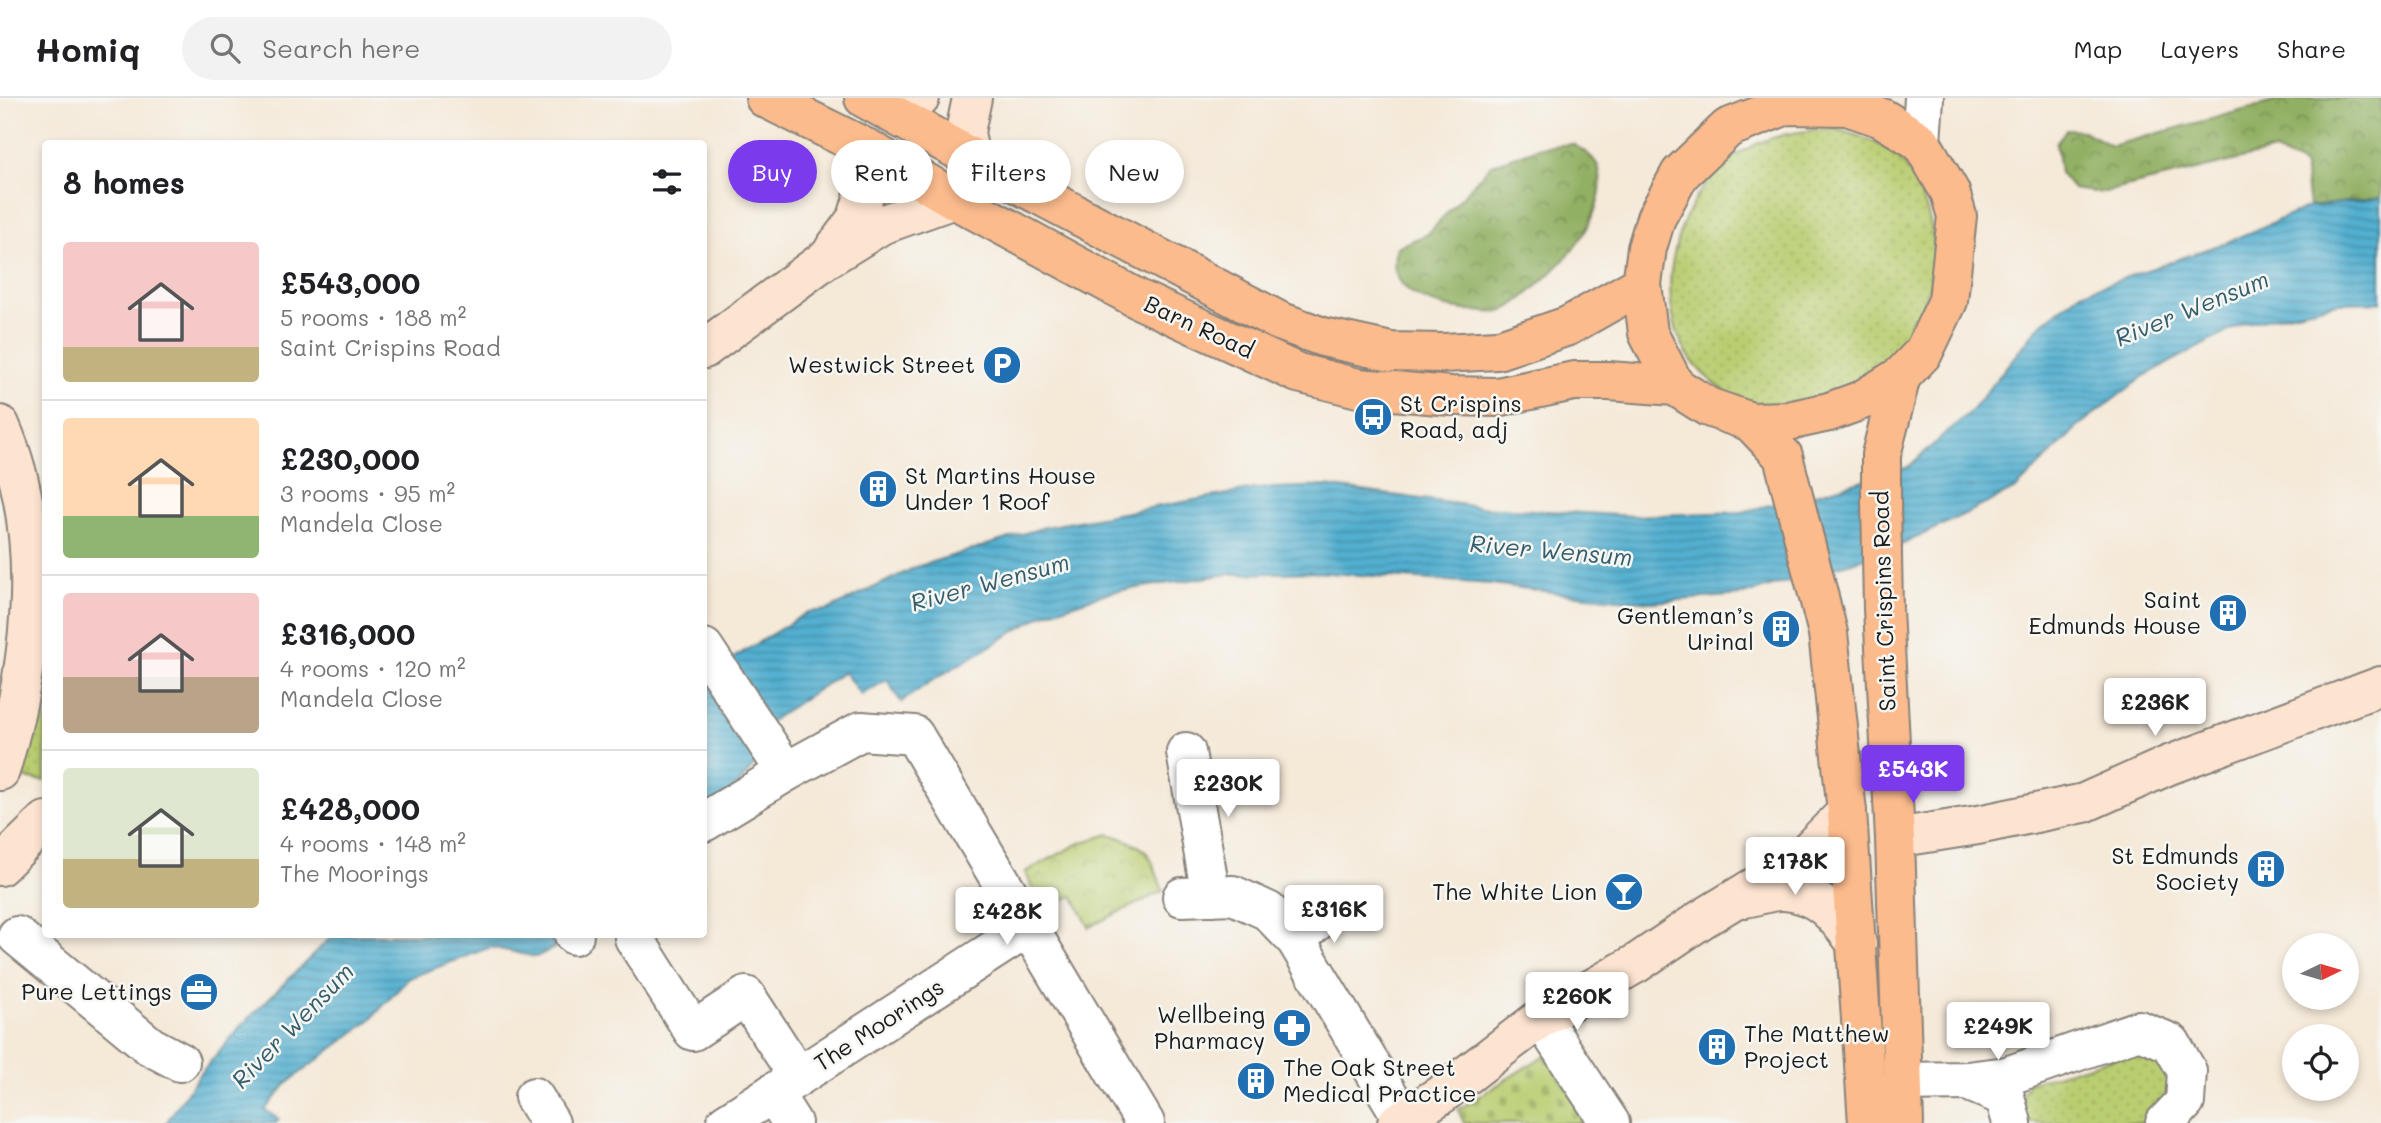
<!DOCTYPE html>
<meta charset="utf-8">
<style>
body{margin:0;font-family:Mali,sans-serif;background:#f2f2f2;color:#202124;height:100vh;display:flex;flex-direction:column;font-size:26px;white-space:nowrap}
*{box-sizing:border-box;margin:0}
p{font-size:23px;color:#757577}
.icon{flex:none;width:38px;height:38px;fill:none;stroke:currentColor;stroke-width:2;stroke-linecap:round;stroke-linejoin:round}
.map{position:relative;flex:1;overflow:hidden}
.panel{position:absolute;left:42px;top:42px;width:665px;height:798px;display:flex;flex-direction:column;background:#fff;border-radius:7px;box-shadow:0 4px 10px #0003}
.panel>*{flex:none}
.top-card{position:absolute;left:728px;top:42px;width:665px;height:63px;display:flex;gap:14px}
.needle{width:46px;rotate:85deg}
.tools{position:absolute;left:2282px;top:835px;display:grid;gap:14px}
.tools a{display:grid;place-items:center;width:77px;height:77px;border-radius:50%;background:#fff;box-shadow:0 4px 10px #0003;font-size:35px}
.price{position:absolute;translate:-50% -60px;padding:0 16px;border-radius:7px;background:#fff;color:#222;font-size:23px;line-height:46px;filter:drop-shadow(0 2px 4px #0008)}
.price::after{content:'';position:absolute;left:50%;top:42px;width:21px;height:16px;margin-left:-10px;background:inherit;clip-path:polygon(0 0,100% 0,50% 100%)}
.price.selected{background:#7c3aed;color:#fff}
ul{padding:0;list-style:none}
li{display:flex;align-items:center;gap:21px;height:175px;padding:0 21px}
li+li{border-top:2px solid #e0e0e0}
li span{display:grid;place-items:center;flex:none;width:196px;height:140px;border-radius:7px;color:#555}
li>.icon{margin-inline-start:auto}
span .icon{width:84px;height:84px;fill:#fffc;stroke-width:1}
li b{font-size:30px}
h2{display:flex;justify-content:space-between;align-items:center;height:84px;padding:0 21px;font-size:30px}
.chip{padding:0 24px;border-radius:32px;background:#fff;box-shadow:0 4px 10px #0003;font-size:24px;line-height:63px}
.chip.selected{background:#7c3aed;color:#fff}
header{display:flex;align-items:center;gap:42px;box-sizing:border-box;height:98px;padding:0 35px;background:#fff;border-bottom:2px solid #e0e0e0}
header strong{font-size:33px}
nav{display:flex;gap:38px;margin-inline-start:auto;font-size:24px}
.search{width:490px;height:63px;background:#f2f2f2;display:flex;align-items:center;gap:18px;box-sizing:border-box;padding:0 24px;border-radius:38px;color:#757577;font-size:26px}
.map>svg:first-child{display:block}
.grass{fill:url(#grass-dots);stroke:#6a7446;stroke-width:2}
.forest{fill:url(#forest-crowns);stroke:#576640;stroke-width:2}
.cemetery{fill:url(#cemetery-stones);stroke:#6a7446;stroke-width:2}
.park{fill:url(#park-crowns);stroke:#6a7446;stroke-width:2}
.water{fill:url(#water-rules);stroke:#376676;stroke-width:2}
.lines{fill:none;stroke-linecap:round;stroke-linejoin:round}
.street-casing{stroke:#88827a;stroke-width:42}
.secondary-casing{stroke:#88827a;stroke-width:42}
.primary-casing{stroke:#88827a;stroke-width:42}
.street{stroke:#fff;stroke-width:38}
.secondary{stroke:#fde4d1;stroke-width:38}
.primary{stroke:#fbbb8d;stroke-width:38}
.labels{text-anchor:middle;stroke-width:5;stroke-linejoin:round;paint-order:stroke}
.street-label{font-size:23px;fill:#1c1c1c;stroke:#f6f6f2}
.poi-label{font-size:23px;fill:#1c1c1c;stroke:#f6f6f2;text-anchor:end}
.water-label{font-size:24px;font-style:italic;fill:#345e6d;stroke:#f6f6f2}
</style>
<header>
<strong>Homiq</strong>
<div class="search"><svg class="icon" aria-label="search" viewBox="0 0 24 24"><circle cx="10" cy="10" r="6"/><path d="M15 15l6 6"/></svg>Search here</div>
<nav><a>Map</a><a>Layers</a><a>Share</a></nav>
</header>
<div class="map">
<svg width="2381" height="1025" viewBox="0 0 2381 1025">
<defs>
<pattern id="grass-dots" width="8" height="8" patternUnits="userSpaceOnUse" patternTransform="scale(1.75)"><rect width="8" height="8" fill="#b9cd71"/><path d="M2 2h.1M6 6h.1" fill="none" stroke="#9eaf61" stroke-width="1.8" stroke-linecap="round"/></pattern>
<pattern id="forest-crowns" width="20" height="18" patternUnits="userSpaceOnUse" patternTransform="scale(1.75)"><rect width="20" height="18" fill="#92b063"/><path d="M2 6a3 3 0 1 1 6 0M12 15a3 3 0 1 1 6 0" fill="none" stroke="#768e51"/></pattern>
<pattern id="cemetery-stones" width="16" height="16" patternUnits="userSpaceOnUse" patternTransform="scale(1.75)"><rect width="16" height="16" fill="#b9cd71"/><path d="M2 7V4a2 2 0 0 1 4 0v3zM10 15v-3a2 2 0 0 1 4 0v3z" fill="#9eaf61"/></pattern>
<pattern id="park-crowns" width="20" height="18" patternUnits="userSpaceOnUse" patternTransform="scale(1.75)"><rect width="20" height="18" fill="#b9cd71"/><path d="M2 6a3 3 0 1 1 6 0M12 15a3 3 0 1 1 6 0" fill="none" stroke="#9eaf61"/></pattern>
<pattern id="water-rules" width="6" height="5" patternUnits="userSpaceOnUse" patternTransform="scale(1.75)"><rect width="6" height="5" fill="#52afd0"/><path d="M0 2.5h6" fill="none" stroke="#438ea8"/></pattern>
</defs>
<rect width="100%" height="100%" fill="#f6f6f2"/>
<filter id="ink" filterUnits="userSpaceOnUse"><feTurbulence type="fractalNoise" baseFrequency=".0143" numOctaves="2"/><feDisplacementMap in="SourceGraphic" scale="14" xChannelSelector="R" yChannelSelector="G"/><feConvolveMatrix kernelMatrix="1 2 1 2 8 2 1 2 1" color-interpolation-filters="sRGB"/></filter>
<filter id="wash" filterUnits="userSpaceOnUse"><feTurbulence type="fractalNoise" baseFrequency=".00686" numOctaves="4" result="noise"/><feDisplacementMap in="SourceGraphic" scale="28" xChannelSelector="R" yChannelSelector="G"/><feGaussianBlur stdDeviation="1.57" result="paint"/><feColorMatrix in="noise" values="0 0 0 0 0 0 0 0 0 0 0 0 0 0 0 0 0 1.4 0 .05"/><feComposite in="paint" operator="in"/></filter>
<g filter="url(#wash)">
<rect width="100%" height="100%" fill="#f5e9d8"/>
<!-- grass -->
<g class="grass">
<path d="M 1835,31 C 1856,37 1876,42 1893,55 C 1906,65 1914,80 1920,94 C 1932,121 1938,152 1931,182 C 1920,230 1881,283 1833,299 C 1822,302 1808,302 1796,304 C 1787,305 1774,309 1765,308 C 1739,305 1714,288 1697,269 C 1646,210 1673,100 1735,58 C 1766,37 1799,32 1835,31 Z"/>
<path d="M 42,564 L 46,567 L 45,683 L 22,680 Z"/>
<path d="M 2155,948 L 2178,985 L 2154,1025 L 2022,1025 L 2023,996 L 2028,985 Z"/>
</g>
<!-- forest -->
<g class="forest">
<path d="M 2288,0 L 2381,0 L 2381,100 L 2309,109 L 2304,67 L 2274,53 L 2101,95 L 2073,91 L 2060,75 L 2056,45 L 2066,32 L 2083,33 L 2111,48 Z"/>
<path d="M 1573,46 C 1583,53 1596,59 1599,72 C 1605,94 1592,125 1579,143 C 1568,160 1519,209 1500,214 C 1493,216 1481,213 1473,213 C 1438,210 1381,196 1397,149 L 1428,136 L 1491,67 L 1541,49 Z"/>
</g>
<!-- cemetery -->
<path class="cemetery" d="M 1545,957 L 1590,1025 L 1464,1025 L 1458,1012 Z"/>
<!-- park -->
<path class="park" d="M 1109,736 C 1152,750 1148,753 1163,793 L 1089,829 L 1073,798 L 1042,809 L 1025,774 L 1080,745 Z"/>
<!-- water -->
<g class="water">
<path d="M 2381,100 L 2381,204 L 2338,205 L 2242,226 L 2144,278 L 2081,326 L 2016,391 L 1891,452 L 1743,497 L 1652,504 L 1566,496 L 1492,486 L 1315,474 L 1229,476 L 1110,494 L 1044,516 L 930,584 L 901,604 L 887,582 L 861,597 L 844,574 L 744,641 L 760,660 L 737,688 L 704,710 L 704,549 L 717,570 L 808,514 L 828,512 L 916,469 L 1045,429 L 1255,391 L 1326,388 L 1480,409 L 1634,418 L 1742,414 L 1826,393 L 1908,369 L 1971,313 L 2038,229 L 2081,195 L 2225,145 L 2309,109 Z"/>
<path d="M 333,837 L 548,837 L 556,849 L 536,859 L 491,849 L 409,880 L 369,923 L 287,985 L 265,1012 L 279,1021 L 276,1025 L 166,1025 L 199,977 L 240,929 Z"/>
</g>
</g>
<g filter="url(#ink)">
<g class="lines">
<!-- street casing -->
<g class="street-casing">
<g id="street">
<path d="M 1921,44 L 1924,0"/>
<path d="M 704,550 L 786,674"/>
<path d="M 1186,654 L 1211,798"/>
<path d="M 704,724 L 786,674 L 861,633 L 914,637 L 1145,1025"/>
<path d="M 1182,799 L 1233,797 L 1268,813 L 1296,842 L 1403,1021"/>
<path d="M 574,837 L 574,836"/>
<path d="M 17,838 L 150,948 L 180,964"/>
<path d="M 634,840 L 693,933 L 746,898 L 798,978"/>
<path d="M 1296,842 L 1329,812"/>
<path d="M 1541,920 L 1610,1025"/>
<path d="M 1967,983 L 2005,999 L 2012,1025"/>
<path d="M 1903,984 L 1967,983 L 2007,978 L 2139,932 L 2171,945 L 2187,973 L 2185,1004 L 2165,1025"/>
<path d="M 534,999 L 550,1025"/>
<path d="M 726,1025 L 773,995"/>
<path d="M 792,1025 L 773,995 L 1029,829"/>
</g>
</g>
<!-- secondary casing -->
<g class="secondary-casing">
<g id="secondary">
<path d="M 889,13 L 920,0"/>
<path d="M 969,57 L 965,34 L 972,0"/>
<path d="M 834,151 L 857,120 L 865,94 L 868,51"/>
<path d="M 704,251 L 826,161 L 881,127 L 954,101"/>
<path d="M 0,327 C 47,434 33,564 0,673"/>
<path d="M 1895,740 L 1978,727 L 2084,705 L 2169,667 L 2381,588"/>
<path d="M 0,768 L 46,723"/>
<path d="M 1745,800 C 1757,798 1772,792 1784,793 C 1820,795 1837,820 1857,846"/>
<path d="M 1397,1025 L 1442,996 L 1541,920 L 1637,865 L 1702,821 L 1806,758 L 1810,751 L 1847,714"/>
</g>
</g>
<!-- primary casing -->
<g class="primary-casing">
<g id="primary">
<path d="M 765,0 L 868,51 L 954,101 L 1138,201 L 1298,275 L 1358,290 L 1451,298 L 1497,299 L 1574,283 L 1609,283 L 1675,288 L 1708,309 L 1751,324 L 1788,323 L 1829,314 L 1862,302 L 1901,278 L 1923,255 L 1948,203 L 1957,118 L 1950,94 L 1921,44 L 1882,20 L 1847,8 L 1787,7 L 1728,30 L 1680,76 L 1656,120 L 1647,150 L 1642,186 L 1648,235 L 1675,288"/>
<path d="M 864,0 L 1028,91 L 1279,223 L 1323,239 L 1391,254 L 1444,255 L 1497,252 L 1568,228 L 1642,186"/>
<path d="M 1901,278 L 1881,357 L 1881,402 L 1883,511 L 1895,740 L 1904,1025"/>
<path d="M 1751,324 L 1783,358 L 1828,535 L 1847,714 L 1868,1025"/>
</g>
</g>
<!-- street -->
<use href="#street" class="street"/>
<!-- secondary -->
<use href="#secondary" class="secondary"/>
<!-- primary -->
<use href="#primary" class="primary"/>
</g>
</g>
<!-- icons -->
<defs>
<g id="parking-disc" transform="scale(2.0125)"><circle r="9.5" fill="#1f6fb2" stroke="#f6f6f2"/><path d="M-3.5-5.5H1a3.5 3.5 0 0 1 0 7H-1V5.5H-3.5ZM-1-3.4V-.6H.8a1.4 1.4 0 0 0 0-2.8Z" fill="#fff"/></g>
<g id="bus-disc" transform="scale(2.0125)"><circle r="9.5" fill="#1f6fb2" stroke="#f6f6f2"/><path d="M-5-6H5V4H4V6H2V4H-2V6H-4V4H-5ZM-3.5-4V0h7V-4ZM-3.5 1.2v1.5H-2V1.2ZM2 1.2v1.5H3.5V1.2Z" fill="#fff"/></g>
<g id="building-disc" transform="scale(2.0125)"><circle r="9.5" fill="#1f6fb2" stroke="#f6f6f2"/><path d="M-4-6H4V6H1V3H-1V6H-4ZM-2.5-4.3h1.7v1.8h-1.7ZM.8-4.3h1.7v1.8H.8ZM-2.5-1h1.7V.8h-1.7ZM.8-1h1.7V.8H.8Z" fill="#fff"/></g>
<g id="bar-disc" transform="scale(2.0125)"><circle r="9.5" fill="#1f6fb2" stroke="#f6f6f2"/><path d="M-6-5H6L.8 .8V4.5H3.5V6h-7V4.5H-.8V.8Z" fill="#fff"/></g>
<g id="office-disc" transform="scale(2.0125)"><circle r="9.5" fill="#1f6fb2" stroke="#f6f6f2"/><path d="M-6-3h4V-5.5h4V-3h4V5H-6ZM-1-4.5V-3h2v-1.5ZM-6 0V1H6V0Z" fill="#fff"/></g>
<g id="pharmacy-disc" transform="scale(2.0125)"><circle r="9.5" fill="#1f6fb2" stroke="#f6f6f2"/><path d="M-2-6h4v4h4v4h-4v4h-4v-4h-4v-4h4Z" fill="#fff"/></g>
</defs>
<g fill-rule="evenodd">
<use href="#parking-disc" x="1002" y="267"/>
<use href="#bus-disc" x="1373" y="319"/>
<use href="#building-disc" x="878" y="391"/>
<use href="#building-disc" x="2228" y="515"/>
<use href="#building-disc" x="1781" y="531"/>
<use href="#building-disc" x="2266" y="771"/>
<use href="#bar-disc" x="1624" y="794"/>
<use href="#office-disc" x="199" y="894"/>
<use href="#pharmacy-disc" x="1292" y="930"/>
<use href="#building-disc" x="1717" y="949"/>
<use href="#building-disc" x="1256" y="983"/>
</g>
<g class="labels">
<!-- street labels -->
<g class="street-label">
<text transform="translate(1199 229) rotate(25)" y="8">Barn Road</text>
<text transform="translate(1884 503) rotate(-92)" y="8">Saint Crispins Road</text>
<text transform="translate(879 927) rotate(-33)" y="8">The Moorings</text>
</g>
<!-- poi labels -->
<g class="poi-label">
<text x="975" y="275">Westwick Street</text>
<text x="1400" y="314" text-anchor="start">St Crispins<tspan x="1400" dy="26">Road, adj</tspan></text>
<text x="905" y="386" text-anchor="start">St Martins House<tspan x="905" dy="26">Under 1 Roof</tspan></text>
<text x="2201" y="510">Saint<tspan x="2201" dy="26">Edmunds House</tspan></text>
<text x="1754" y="526">Gentleman’s<tspan x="1754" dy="26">Urinal</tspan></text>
<text x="2239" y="766">St Edmunds<tspan x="2239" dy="26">Society</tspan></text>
<text x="1597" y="802">The White Lion</text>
<text x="172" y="902">Pure Lettings</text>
<text x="1265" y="925">Wellbeing<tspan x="1265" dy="26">Pharmacy</tspan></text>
<text x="1744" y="944" text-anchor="start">The Matthew<tspan x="1744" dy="26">Project</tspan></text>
<text x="1283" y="978" text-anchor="start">The Oak Street<tspan x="1283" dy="26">Medical Practice</tspan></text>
</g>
<!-- water labels -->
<g class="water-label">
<text transform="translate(2192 211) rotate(-22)" y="8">River Wensum</text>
<text transform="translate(1551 453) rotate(5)" y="8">River Wensum</text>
<text transform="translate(990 485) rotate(-15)" y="8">River Wensum</text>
<text transform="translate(293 928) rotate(-46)" y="8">River Wensum</text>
</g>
</g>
</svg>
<div class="tools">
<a><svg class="needle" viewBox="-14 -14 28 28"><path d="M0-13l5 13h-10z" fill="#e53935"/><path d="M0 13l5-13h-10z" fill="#757577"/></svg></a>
<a><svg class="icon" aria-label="locate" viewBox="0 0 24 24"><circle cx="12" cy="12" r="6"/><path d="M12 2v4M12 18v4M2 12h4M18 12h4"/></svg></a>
</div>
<b class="price" style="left:2155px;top:640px">£236K</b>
<b class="price selected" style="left:1913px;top:707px">£543K</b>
<b class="price" style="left:1228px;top:721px">£230K</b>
<b class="price" style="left:1795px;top:799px">£178K</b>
<b class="price" style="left:1334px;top:847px">£316K</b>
<b class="price" style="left:1007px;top:849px">£428K</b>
<b class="price" style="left:1577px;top:934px">£260K</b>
<b class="price" style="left:1998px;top:964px">£249K</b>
<div class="top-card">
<a class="chip selected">Buy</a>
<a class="chip">Rent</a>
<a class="chip">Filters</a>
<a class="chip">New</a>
</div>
<section class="panel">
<h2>8 homes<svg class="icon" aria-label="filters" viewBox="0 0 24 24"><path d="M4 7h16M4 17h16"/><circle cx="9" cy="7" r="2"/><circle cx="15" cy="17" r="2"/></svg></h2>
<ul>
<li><span style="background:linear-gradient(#f6c9c9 75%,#c2b280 0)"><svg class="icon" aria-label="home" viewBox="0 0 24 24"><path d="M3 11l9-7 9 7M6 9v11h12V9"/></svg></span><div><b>£543,000</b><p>5 rooms · 188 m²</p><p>Saint Crispins Road</p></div></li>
<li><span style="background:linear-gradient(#ffd9b3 70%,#8fb573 0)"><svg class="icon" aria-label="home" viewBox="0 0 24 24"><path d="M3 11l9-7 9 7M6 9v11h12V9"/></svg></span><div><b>£230,000</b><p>3 rooms · 95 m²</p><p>Mandela Close</p></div></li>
<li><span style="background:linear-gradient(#f6c9c9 60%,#b9a48a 0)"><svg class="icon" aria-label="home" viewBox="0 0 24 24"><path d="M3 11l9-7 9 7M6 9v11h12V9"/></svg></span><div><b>£316,000</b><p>4 rooms · 120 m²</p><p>Mandela Close</p></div></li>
<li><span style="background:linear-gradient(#dfe7d0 65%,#c2b280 0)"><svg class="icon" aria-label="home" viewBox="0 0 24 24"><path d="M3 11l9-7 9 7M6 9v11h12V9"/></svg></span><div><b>£428,000</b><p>4 rooms · 148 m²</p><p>The Moorings</p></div></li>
</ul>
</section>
</div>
